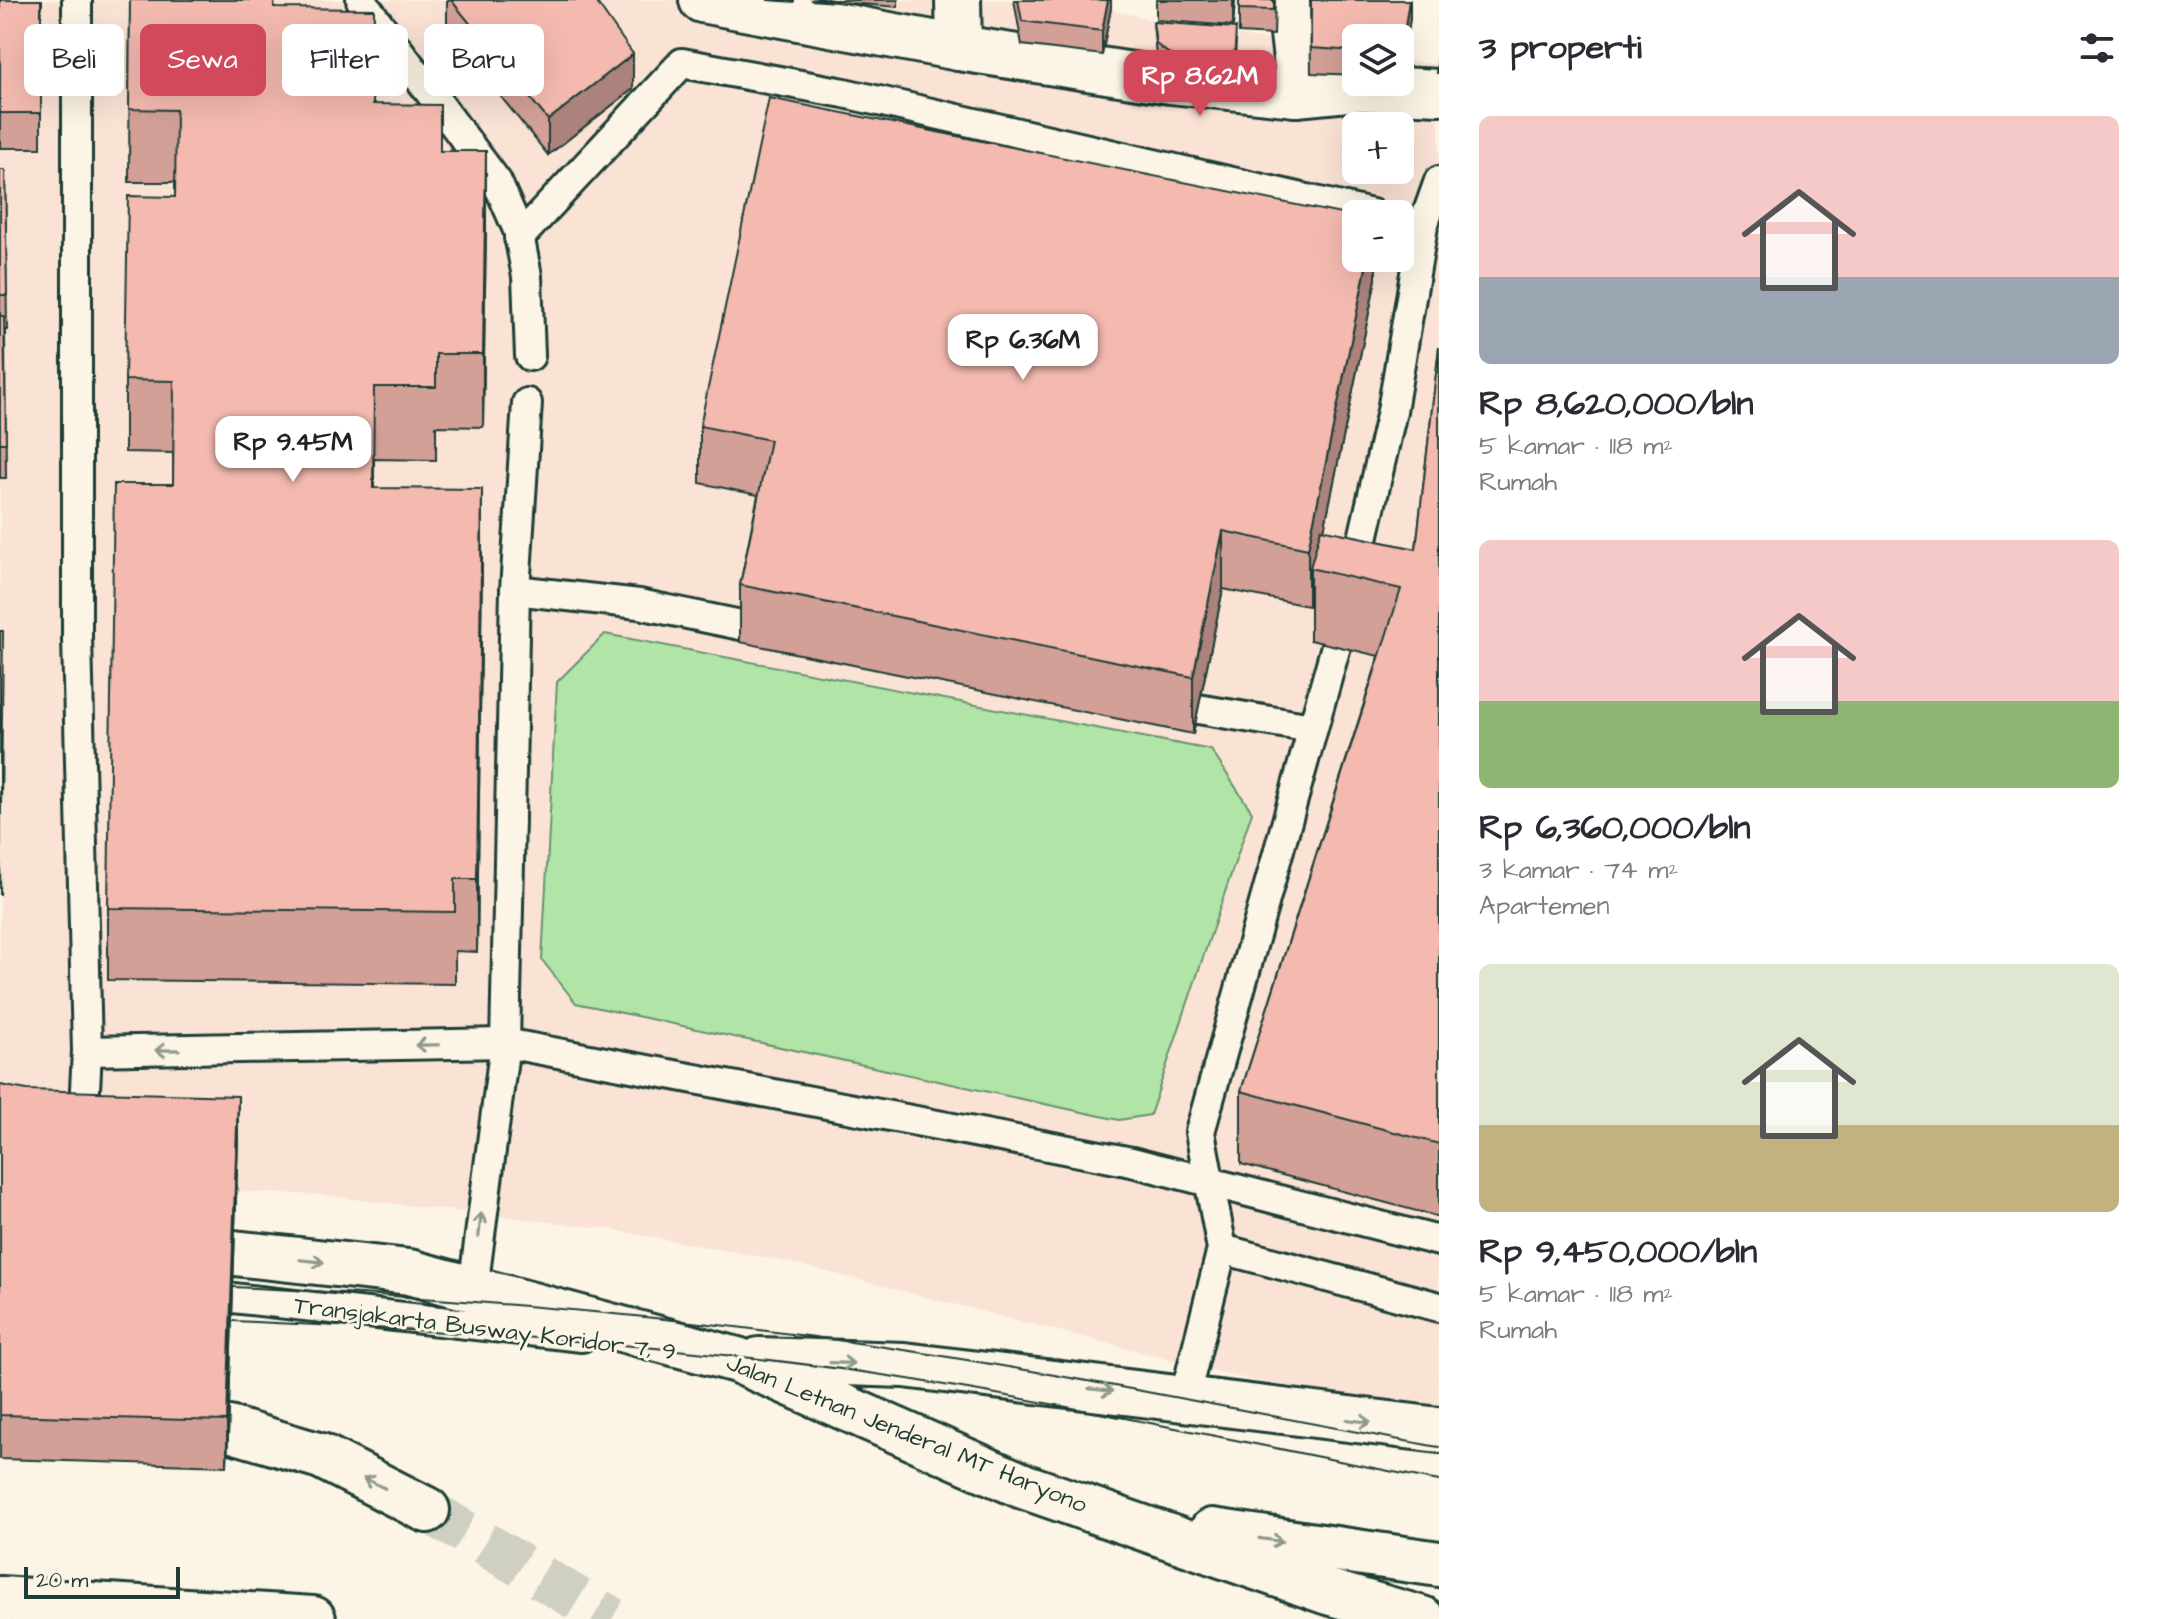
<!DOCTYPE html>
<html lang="id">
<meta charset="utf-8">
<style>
body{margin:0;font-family:"Architects Daughter",sans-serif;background:#f2f2f3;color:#2b2b33;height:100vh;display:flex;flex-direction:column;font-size:30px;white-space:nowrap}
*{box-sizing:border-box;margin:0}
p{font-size:26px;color:#7c7c81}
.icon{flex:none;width:44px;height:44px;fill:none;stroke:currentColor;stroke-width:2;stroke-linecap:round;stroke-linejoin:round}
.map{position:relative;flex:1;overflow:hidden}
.sheet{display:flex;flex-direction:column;background:#fff;width:720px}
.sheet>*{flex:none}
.top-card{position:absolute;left:24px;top:24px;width:760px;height:72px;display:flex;gap:16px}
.buttons{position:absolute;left:1342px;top:24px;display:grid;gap:16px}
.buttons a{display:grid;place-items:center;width:72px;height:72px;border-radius:12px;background:#fff;box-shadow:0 8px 32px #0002;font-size:40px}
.scale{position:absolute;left:24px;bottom:20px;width:156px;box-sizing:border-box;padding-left:8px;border:4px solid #1f3d34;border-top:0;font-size:22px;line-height:28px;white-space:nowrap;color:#1f3d34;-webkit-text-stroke:6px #fcf5e5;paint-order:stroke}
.price{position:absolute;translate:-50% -68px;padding:0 18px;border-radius:16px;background:#fff;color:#222;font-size:26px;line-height:52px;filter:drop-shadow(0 2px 4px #0008)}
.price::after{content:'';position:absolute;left:50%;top:48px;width:24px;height:18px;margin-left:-12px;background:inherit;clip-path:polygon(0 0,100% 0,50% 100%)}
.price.on{background:#d1495b;color:#fff}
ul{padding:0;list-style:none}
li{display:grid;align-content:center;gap:16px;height:424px;padding:0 40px}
li span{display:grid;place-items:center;height:248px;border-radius:12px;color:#555}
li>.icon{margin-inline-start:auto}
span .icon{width:144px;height:144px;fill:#fffc;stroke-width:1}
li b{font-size:34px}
h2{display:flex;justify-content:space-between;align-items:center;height:96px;padding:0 40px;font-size:34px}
.chip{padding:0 28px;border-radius:12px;background:#fff;box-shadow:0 8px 32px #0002;font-size:28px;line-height:72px}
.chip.on{background:#d1495b;color:#fff}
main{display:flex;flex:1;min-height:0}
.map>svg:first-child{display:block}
.built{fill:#fae3d5;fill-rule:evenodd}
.green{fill:#b1e5a7;stroke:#68916e;stroke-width:2}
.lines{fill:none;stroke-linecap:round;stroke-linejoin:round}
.highway-tunnel{stroke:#d0d0c2;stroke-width:44;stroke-dasharray:44 22;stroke-linecap:butt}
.lane-casing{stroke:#1f3d34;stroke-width:34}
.street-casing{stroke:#1f3d34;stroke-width:50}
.highway-casing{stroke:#1f3d34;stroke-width:50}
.lane{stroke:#fcf5e5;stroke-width:28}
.street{stroke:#fcf5e5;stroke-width:44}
.highway{stroke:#fcf5e5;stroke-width:44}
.tram{stroke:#1f3d34;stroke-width:2}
.wall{fill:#d2a097;stroke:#1f3d34;stroke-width:2}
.shaded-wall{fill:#ab827b;stroke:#1f3d34;stroke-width:2}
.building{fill:#f4bab0;stroke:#1f3d34;stroke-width:2}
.oneway{stroke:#8e998c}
.labels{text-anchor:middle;stroke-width:6;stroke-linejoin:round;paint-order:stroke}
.street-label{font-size:24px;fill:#1f3d34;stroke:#fcf5e5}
</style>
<main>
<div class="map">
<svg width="1439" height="1619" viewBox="0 0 1439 1619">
<rect width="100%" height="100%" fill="#fcf5e5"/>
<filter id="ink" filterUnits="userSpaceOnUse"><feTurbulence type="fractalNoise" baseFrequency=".0125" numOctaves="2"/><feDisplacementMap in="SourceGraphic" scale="16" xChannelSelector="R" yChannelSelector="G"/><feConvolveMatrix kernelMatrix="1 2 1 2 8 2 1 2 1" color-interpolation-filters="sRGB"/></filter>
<g filter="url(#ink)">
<!-- built -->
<path class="built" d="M 0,0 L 1069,0 L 1194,29 L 1356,53 L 1356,82 L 1400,82 L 1400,59 L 1439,65 L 1439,1428 L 788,1262 L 608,1229 L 319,1195 L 0,1182 ZM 1356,126 L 1400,126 L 1400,170 L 1356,170 ZM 1356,214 L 1400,214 L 1400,258 L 1356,258 Z"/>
<!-- green -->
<path class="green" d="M 605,634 L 1211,750 L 1252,812 L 1150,1115 L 1119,1120 L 576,1003 L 542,960 L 557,682 Z"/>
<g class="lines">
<!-- highway-tunnel -->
<path class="highway-tunnel" d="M 427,1510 L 612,1619"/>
<!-- lane casing -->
<g class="lane-casing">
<g id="lane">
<path d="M 77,0 L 77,638 L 87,1051 L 83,1127"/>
<path d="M 361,0 L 497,182 L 518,230 L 527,276 L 530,356"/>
<path d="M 519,238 L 682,63 L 844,93 L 1372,214"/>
<path d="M 1355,574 L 1392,411 L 1423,226 L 1439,181"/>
<path d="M 515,590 L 639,604 L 775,632"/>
<path d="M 1162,703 L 1312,728"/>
<path d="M 87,1051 L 505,1043 L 1132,1162 L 1439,1241"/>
<path d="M 1222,1249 L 1439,1307"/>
<path d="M 473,1289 L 505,1043 L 515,590 L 527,403"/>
<path d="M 233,1298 L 582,1337"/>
<path d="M 1184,1400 L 1222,1249 L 1200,1132 L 1336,646"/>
</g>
</g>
<!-- street casing -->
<g class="street-casing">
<g id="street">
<path d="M 702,0 L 959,48 L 958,0"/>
<path d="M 959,48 L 1171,81 L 1296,94 L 1298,76 L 1289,0"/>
<path d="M 1296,94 L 1358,88 L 1439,92"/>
</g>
</g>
<!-- highway casing -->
<g class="highway-casing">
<g id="highway">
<path d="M 234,1253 L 409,1272 L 737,1360 L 1023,1486 L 1325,1591 L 1422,1619"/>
<path d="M 759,1360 L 904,1365 L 1439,1430"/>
<path d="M 229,1429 L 321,1456 L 427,1510"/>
<path d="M 1212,1531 L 1439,1564"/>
<path d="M 0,1599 L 313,1619"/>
</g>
</g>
<!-- lane -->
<use href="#lane" class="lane"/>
<!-- street -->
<use href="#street" class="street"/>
<!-- highway -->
<use href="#highway" class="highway"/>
<!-- tram -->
<g class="tram">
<path d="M 211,1286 C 410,1295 609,1310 807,1336 C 1019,1364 1229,1409 1439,1447"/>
<path d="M 212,1320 C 434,1330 656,1342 876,1374 C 1065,1403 1252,1444 1439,1481"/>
</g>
</g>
<!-- wall -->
<g class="wall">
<path d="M 0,0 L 42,0 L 42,5 L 41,5 L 41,148 L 0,148 Z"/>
<path d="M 130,0 L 275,8 L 374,104 L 440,151 L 486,223 L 483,427 L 436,426 L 436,460 L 374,459 L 374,488 L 482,561 L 477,952 L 455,951 L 455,984 L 108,980 L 108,908 L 173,484 L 173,453 L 125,452 L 125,380 L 175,197 L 175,182 L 129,182 Z"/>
<path d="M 447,0 L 595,0 L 633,89 L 548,155 L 447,30 Z"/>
<path d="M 767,0 L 794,0 L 794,2 Z"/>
<path d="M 810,0 L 898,0 L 898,7 Z"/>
<path d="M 1014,0 L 1111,0 L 1111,8 L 1102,55 L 1022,45 Z"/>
<path d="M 1156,0 L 1235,0 L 1233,26 L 1156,20 Z"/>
<path d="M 1239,0 L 1275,0 L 1274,35 L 1239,33 Z"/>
<path d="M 1310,0 L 1410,0 L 1410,18 L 1401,78 L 1400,38 L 1356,38 L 1356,75 L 1311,73 Z"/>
<path d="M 1439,15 L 1439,73 L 1437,73 Z"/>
<path d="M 1153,22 L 1236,41 L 1234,77 L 1172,69 L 1156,57 Z"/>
<path d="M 0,170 L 5,170 L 7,330 L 5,330 L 6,478 L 0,478 Z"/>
<path d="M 1376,258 L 1376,279 L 1324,530 L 1416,549 L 1439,347 L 1439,1217 L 1241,1164 L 1241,1091 L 1379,656 L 1310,640 L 1310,598 L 1308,606 L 1223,589 L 1193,734 L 740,642 L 740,585 L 758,495 L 700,483 L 700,426 Z"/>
<path d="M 0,1085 L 238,1140 L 227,1466 L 0,1459 Z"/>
</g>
<!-- shaded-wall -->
<g class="shaded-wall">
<path d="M 1108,0 L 1111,0 L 1111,8 L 1102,55 L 1102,31 Z"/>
<path d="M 1233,0 L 1235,0 L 1233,26 Z"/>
<path d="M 1409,0 L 1410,18 L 1401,78 L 1401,53 Z"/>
<path d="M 633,54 L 633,89 L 548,155 L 548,120 Z"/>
<path d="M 486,151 L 486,223 L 483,427 L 483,354 Z"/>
<path d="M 1368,258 L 1376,258 L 1376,279 L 1316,569 L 1310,568 L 1310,598 L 1308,606 L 1308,549 Z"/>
<path d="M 482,489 L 482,561 L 477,952 L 477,879 Z"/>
<path d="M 1223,531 L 1223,589 L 1193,734 L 1193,677 Z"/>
<path d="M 238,1096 L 238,1140 L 227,1466 L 227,1421 Z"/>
</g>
<!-- building -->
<g class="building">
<rect x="0" y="0" width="41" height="113"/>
<path d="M 130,0 L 274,0 L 274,8 L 374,9 L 373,104 L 440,105 L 440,151 L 486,151 L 483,354 L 436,354 L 436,387 L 374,387 L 373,488 L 482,489 L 477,879 L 455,879 L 455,912 L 108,908 L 114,484 L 173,484 L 174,381 L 125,380 L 128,196 L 175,197 L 176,110 L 129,109 Z"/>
<path d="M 451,0 L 595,0 L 633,54 L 548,120 Z"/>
<path d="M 1018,0 L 1108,0 L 1102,31 L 1022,21 Z"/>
<path d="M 1239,0 L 1274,0 L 1274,10 L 1239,9 Z"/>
<path d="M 1311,0 L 1409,0 L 1401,53 L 1400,38 L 1356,38 L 1356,51 L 1311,48 Z"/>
<path d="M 1439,15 L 1439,60 L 1437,60 Z"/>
<path d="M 1153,22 L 1236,28 L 1234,64 L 1172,56 L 1156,44 Z"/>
<path d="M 769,98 L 1356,217 L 1356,258 L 1368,258 L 1308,549 L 1223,531 L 1193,677 L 740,585 L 770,440 L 700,426 Z"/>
<path d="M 0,170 L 5,170 L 7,295 L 0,295 Z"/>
<path d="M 0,316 L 4,316 L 6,443 L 0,443 Z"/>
<path d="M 1439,347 L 1439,1144 L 1241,1091 L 1401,589 L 1310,568 L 1321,529 L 1416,549 Z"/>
<path d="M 0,631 L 3,631 L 0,896 Z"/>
<path d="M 0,1085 L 27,1090 L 238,1096 L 227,1421 L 0,1415 Z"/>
</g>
<!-- one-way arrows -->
<defs><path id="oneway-shaft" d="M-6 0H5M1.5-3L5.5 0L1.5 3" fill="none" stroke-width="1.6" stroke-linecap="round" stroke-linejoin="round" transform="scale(2)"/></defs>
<g class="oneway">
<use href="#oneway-shaft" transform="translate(427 1045) rotate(179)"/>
<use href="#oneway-shaft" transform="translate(167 1050) rotate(179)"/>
<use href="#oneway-shaft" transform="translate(480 1225) rotate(-84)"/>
<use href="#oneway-shaft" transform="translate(312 1261) rotate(6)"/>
<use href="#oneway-shaft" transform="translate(842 1363) rotate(2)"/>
<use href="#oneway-shaft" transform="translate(1101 1390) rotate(7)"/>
<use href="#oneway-shaft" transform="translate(1359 1421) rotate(7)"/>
<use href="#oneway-shaft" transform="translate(374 1483) rotate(-154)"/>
<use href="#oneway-shaft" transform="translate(1271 1540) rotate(8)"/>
</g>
</g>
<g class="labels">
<!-- street labels -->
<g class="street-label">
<text transform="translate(485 1328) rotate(7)" y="8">Transjakarta Busway Koridor 7, 9</text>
<text transform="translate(907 1433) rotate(22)" y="8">Jalan Letnan Jenderal MT Haryono</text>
</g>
</g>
</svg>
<div class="buttons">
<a><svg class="icon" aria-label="layers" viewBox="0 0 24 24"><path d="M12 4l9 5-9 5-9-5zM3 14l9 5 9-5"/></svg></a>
<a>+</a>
<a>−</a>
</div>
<div class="scale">20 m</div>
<b class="price on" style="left:1200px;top:118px">Rp 8.62M</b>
<b class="price" style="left:1023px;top:382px">Rp 6.36M</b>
<b class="price" style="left:293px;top:484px">Rp 9.45M</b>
<div class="top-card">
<a class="chip">Beli</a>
<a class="chip on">Sewa</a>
<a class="chip">Filter</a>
<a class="chip">Baru</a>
</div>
</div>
<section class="sheet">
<h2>3 properti<svg class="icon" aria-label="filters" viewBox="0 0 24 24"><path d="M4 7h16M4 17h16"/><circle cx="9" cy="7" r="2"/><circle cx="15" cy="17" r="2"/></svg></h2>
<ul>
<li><span style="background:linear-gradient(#f6c9c9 65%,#9aa5b1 0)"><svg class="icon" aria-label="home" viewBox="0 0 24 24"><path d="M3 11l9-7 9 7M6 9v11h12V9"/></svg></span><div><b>Rp 8,620,000/bln</b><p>5 kamar · 118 m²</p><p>Rumah</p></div></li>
<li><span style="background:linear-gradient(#f6c9c9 65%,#8fb573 0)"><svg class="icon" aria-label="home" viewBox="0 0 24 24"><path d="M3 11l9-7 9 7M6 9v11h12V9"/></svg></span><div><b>Rp 6,360,000/bln</b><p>3 kamar · 74 m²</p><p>Apartemen</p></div></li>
<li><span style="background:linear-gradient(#dfe7d0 65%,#c2b280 0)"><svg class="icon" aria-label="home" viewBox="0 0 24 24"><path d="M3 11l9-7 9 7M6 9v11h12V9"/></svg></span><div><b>Rp 9,450,000/bln</b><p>5 kamar · 118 m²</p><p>Rumah</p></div></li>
</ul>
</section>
</main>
